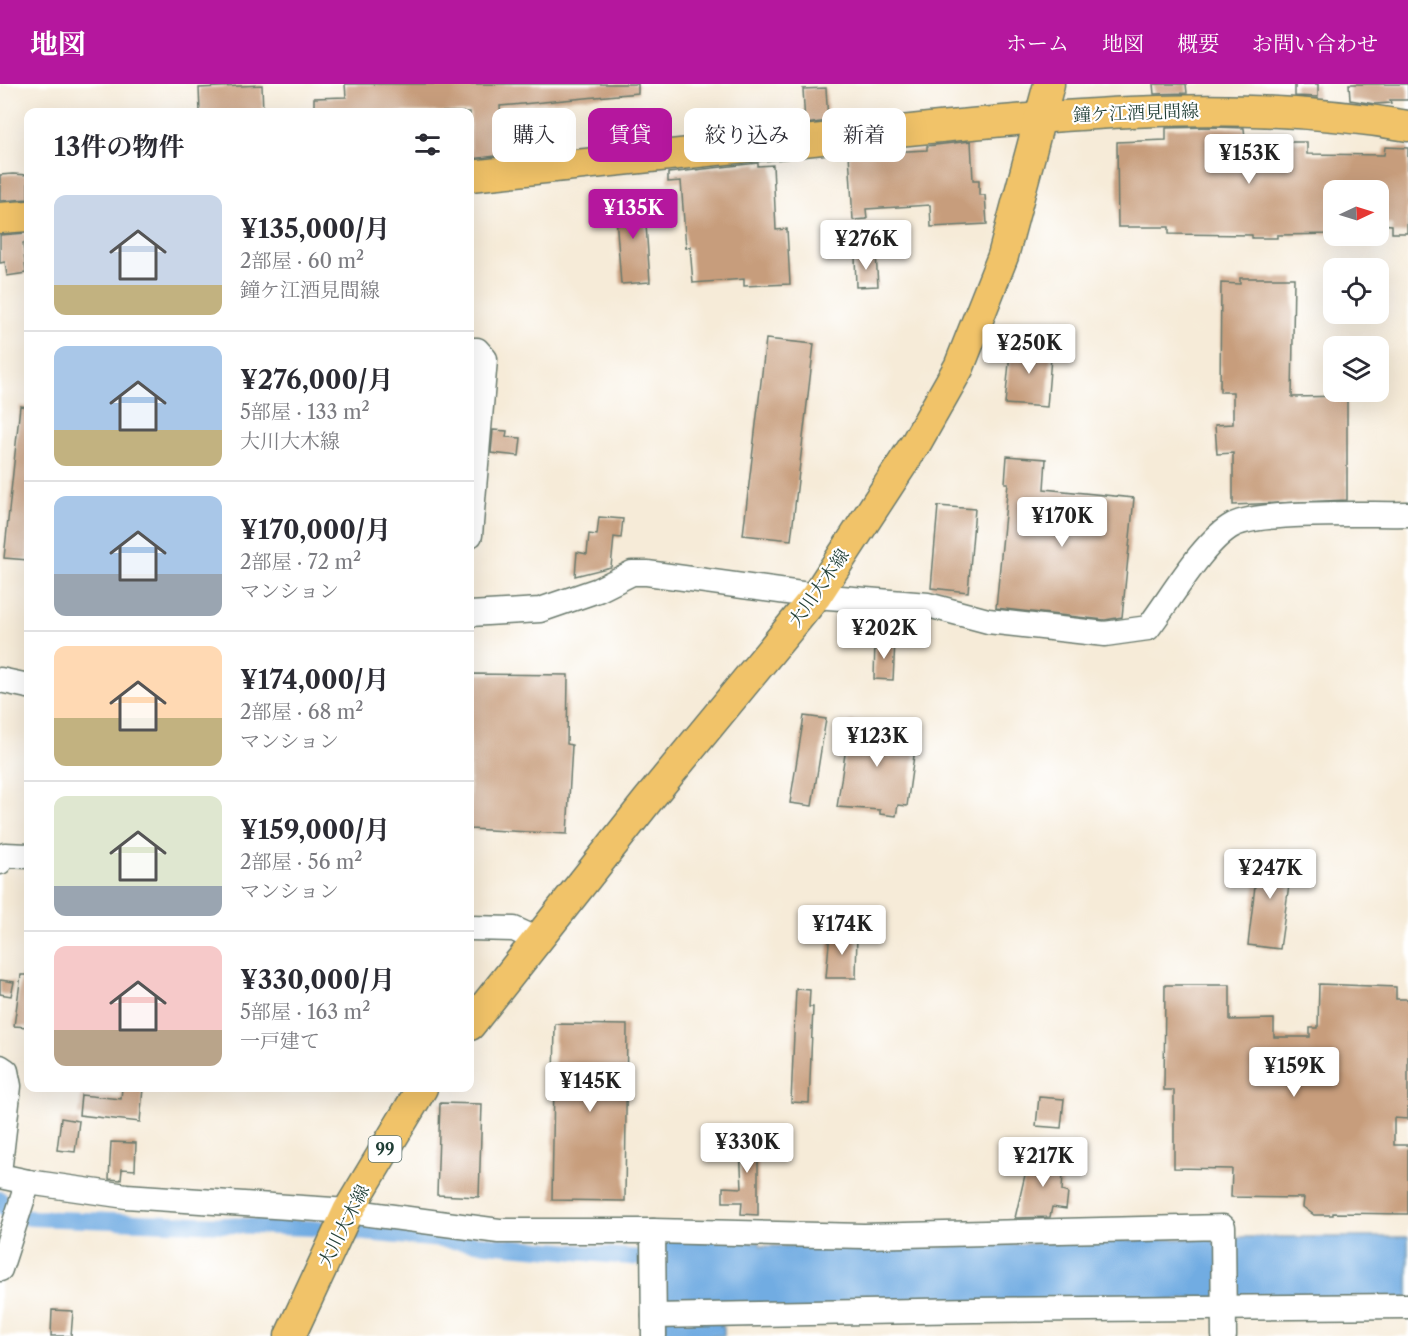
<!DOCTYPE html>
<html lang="ja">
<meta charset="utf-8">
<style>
body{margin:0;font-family:"Libre Caslon Text","Noto Serif JP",serif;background:#f7f7f7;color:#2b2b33;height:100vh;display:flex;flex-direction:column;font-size:22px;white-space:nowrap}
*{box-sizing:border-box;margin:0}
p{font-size:20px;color:#7c7c81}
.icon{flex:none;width:33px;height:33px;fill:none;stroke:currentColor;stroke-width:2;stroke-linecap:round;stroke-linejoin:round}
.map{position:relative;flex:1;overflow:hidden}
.sheet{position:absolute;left:24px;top:24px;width:450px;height:984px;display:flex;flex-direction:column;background:#fff;border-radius:12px;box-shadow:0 6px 24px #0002}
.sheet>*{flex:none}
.hud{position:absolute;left:492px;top:24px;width:570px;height:54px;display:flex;gap:12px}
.needle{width:39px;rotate:86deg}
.controls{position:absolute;left:1323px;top:96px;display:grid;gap:12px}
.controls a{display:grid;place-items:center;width:66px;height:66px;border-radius:12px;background:#fff;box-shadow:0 6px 24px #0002;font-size:30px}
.price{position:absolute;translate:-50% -51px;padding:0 14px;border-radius:6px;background:#fff;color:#222;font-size:20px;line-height:39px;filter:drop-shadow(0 2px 3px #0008)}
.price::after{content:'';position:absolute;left:50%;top:36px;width:18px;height:14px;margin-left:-9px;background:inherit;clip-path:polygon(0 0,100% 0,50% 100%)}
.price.current{background:#b5179e;color:#fff}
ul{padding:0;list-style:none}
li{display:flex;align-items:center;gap:18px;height:150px;padding:0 30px}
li+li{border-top:2px solid #e1e1e2}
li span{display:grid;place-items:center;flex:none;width:168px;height:120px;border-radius:12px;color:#555}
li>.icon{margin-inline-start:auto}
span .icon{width:72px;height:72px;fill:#fffc;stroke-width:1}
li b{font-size:26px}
h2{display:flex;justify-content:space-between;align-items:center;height:72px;padding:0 30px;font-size:26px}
.pill{padding:0 21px;border-radius:12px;background:#fff;box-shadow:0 6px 24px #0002;font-size:21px;line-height:54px}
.pill.current{background:#b5179e;color:#fff}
header{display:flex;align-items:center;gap:36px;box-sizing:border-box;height:84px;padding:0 30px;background:#b5179e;color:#fff}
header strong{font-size:28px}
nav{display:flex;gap:33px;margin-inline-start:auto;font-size:21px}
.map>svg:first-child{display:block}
.water{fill:#71ace2;stroke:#48748b;stroke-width:1.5}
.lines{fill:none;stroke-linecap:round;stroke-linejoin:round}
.canal{stroke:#71ace2;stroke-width:16}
.building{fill:#c79d7c}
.minor-casing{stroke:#6a7a6d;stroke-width:27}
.major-casing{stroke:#6a7a6d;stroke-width:33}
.minor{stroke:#fff;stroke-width:24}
.major{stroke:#f1c369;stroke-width:30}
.labels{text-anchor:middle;stroke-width:4.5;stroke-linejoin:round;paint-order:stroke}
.shield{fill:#fff;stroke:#627771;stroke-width:1.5}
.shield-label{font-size:16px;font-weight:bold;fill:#1f3d34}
.street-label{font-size:18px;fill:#1f3d34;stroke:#fff}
</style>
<header>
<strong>地図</strong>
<nav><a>ホーム</a><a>地図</a><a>概要</a><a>お問い合わせ</a></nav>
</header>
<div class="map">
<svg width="1408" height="1252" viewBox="0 0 1408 1252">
<rect width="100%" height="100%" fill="#fff"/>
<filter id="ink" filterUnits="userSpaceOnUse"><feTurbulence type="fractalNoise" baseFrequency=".0167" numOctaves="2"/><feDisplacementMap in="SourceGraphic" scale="12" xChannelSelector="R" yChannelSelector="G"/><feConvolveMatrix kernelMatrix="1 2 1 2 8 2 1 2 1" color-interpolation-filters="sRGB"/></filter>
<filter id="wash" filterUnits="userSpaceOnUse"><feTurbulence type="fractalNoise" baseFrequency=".008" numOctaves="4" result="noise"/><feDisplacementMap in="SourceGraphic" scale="24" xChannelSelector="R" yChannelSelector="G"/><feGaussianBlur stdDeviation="1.35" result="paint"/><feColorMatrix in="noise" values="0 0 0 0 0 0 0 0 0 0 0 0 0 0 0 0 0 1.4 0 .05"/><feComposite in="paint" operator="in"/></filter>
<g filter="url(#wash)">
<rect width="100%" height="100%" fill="#f6ebd8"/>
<!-- water -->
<path class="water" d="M 1239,1153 L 1408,1153 L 1408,1214 L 1213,1214 L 720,1240 L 724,1243 L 724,1252 L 664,1252 L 667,1221 L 662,1218 L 661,1161 L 667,1156 L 759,1158 L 761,1162 L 934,1163 L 1209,1154 L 1235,1176 L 1236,1157 Z"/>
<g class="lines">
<!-- canal -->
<path class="canal" d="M 0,1115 L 8,1128 L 30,1134 L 310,1144 L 663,1176"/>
</g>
<g id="blocks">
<!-- building -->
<g class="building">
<path d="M 345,0 L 638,0 L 638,9 L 500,22 L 504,71 L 471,75 L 470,28 L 314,28 L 314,14 L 346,13 Z"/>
<path d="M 1153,0 L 1186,0 L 1187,9 L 1154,10 Z"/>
<path d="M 1295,0 L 1318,0 L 1318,13 L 1295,12 Z"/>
<path d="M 1349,0 L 1408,0 L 1408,16 L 1390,16 L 1391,19 L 1375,20 L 1350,16 Z"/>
<path d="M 262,1 L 263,28 L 200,28 L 199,4 Z"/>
<path d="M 826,4 L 828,37 L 805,40 L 803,5 Z"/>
<path d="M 1214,43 L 1244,44 L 1245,55 L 1274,54 L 1275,58 L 1307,58 L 1307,70 L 1384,71 L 1385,63 L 1408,64 L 1407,149 L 1392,149 L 1392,141 L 1378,140 L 1378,106 L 1334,106 L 1334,150 L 1277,151 L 1277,154 L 1252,154 L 1252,151 L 1169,150 L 1169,143 L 1118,143 L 1117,58 L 1166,56 L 1166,44 Z"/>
<path d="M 971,57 L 973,96 L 979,96 L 979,111 L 985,111 L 987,140 L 931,143 L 930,121 L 866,125 L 867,135 L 853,136 L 849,70 L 927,66 L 927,62 Z"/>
<path d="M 758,79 L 758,82 L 773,81 L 776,146 L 787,145 L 790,200 L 744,202 L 744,195 L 693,199 L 690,163 L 686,164 L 681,97 L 668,98 L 668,89 Z"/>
<path d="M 13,90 L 28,91 L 28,115 L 0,117 L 0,91 Z"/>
<path d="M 644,112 L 650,198 L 621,200 L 615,118 L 622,117 L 622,113 Z"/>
<path d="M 28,149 L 28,158 L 23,159 L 26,189 L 7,192 L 5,178 L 0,179 L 0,151 Z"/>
<path d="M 876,170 L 878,202 L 856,203 L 855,171 Z"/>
<path d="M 1240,194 L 1294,194 L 1292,313 L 1347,312 L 1347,416 L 1233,421 L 1233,369 L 1217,370 L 1215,341 L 1233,340 L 1233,308 L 1220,308 L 1221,199 L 1240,200 Z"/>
<path d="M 766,255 L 814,260 L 791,456 L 743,451 Z"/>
<path d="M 1011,258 L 1052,261 L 1047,323 L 1005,320 Z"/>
<path d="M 20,322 L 28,323 L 28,476 L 4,474 Z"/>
<path d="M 493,346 L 507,347 L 506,353 L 521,354 L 519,372 L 491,369 Z"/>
<path d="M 1007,372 L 1046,375 L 1044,405 L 1134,414 L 1122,533 L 1105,536 L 996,524 L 1008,399 L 1005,399 Z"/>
<path d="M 938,422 L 975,425 L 968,508 L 931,504 Z"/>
<path d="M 599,433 L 623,435 L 621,454 L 614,453 L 611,483 L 575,492 L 577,468 L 587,470 L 589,450 L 597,451 Z"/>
<path d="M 875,556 L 895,557 L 893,596 L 874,595 Z"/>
<path d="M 470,590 L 568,591 L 567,660 L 572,661 L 567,750 L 470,745 Z"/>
<path d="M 804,632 L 826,635 L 812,722 L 790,719 Z"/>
<path d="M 850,637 L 913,647 L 912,650 L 917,650 L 907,722 L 898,721 L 896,732 L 880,730 L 880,726 L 837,723 Z"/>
<path d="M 1259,768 L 1293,772 L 1280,865 L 1248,861 Z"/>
<path d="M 830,848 L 857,849 L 856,894 L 826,894 Z"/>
<path d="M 21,891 L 28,891 L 28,943 L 14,942 Z"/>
<path d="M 0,896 L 14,898 L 11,912 L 0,910 Z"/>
<path d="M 1319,900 L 1396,903 L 1396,915 L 1408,915 L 1408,1035 L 1394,1034 L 1394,1061 L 1408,1061 L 1408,1130 L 1333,1129 L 1333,1131 L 1314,1131 L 1303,1123 L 1304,1114 L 1231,1113 L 1232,1085 L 1174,1084 L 1174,1006 L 1164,1006 L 1165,901 L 1230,901 L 1230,936 L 1274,935 L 1274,953 L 1310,953 L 1310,944 L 1318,944 Z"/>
<path d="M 796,905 L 810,906 L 809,923 L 813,923 L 809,1019 L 791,1018 Z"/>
<path d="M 555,940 L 627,941 L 625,1117 L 552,1116 Z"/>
<path d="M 122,1004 L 143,1004 L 140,1038 L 79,1031 L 81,1011 L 121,1015 Z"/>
<path d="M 1039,1013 L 1064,1015 L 1061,1044 L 1036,1042 Z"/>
<path d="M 440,1019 L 482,1020 L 479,1113 L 437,1111 Z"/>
<path d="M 61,1034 L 79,1037 L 75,1068 L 57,1066 Z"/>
<path d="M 746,1044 L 758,1044 L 758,1131 L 741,1130 L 742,1118 L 723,1118 L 723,1103 L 742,1104 L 740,1064 L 735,1064 L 734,1053 L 744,1052 Z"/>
<path d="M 111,1058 L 136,1059 L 135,1086 L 122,1085 L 121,1096 L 109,1095 Z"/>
<path d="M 1046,1068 L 1064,1070 L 1062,1107 L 1068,1109 L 1066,1125 L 1052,1123 L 1050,1133 L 1015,1134 L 1028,1078 L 1044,1080 Z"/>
<path d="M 52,1226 L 73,1227 L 71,1252 L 51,1252 Z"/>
</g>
</g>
</g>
<g filter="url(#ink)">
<use href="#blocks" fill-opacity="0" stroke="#6a7a6d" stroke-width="1.5"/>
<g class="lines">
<!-- minor casing -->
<g class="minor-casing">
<g id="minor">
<path d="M 470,266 L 477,266 L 485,275 L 470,451"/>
<path d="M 470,530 L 540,526 L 598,506 L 632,489 L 647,489 L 816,512 L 928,521 L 988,537 L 1105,550 L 1148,544 C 1170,516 1203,457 1233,441 C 1263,426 1369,431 1408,430"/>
<path d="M 0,596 L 28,602"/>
<path d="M 0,778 L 5,771 L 28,772"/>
<path d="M 470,844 L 514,845 L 536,855"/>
<path d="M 0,983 L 6,987 L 9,1002 L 0,1080"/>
<path d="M 0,1092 L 28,1098 L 126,1112 L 348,1127 L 499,1147 L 653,1147 L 864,1152 L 1223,1143 L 1224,1252"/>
<path d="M 653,1147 L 654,1252"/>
<path d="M 0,1185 L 28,1098"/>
<path d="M 654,1232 L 974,1226 L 1408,1222"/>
</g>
</g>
<!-- major casing -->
<g class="major-casing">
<g id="major">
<path d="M 470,92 C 609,77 749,63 889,48 C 1062,31 1236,12 1408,42"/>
<path d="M 0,134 L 28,132"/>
<path d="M 470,941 L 648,716 L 816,512 L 916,359 L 959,283 L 1003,172 L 1049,0"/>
<path d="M 290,1252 L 348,1127 L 422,1004"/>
</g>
</g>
<!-- minor -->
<use href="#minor" class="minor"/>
<!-- major -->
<use href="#major" class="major"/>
</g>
</g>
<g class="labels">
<!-- shield labels -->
<rect class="shield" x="368.5" y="1052" width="33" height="26" rx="4.5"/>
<g class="shield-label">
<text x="385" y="1071">99</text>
</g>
<!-- street labels -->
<g class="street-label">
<text transform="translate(1136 29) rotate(-2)" y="6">鐘ケ江酒見間線</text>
<text transform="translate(819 504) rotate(-55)" y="6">大川大木線</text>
<text transform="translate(344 1142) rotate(-63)" y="6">大川大木線</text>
</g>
</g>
</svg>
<div class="controls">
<a><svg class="needle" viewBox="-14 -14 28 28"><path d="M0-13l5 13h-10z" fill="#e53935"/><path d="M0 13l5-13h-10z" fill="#7c7c81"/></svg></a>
<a><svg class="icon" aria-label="locate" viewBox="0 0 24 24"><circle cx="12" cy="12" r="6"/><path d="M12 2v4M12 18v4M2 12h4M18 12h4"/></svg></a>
<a><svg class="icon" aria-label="layers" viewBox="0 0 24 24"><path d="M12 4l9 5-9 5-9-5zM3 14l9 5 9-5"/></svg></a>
</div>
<b class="price" style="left:1249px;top:101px">¥153K</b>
<b class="price current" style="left:633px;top:156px">¥135K</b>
<b class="price" style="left:866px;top:187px">¥276K</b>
<b class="price" style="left:1029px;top:291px">¥250K</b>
<b class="price" style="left:1062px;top:464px">¥170K</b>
<b class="price" style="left:884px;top:576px">¥202K</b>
<b class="price" style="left:877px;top:684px">¥123K</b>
<b class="price" style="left:1270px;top:816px">¥247K</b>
<b class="price" style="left:842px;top:872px">¥174K</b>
<b class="price" style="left:1294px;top:1014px">¥159K</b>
<b class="price" style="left:590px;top:1029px">¥145K</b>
<b class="price" style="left:747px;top:1090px">¥330K</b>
<b class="price" style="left:1043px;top:1104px">¥217K</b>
<div class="hud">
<a class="pill">購入</a>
<a class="pill current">賃貸</a>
<a class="pill">絞り込み</a>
<a class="pill">新着</a>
</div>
<section class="sheet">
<h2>13件の物件<svg class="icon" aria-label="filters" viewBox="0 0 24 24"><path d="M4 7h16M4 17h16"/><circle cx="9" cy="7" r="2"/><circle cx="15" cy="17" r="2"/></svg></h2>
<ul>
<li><span style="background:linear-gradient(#c9d6e8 75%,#c2b280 0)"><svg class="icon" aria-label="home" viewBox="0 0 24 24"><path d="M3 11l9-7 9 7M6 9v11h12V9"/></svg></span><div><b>¥135,000/月</b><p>2部屋 · 60 m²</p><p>鐘ケ江酒見間線</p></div></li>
<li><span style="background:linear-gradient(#a9c7e8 70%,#c2b280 0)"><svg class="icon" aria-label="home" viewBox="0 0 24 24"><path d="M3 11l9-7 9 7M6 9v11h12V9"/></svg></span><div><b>¥276,000/月</b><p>5部屋 · 133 m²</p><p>大川大木線</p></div></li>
<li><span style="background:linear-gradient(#a9c7e8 65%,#9aa5b1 0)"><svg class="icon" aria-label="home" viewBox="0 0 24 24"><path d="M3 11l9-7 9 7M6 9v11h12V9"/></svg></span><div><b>¥170,000/月</b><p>2部屋 · 72 m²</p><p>マンション</p></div></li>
<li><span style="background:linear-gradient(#ffd9b3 60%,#c2b280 0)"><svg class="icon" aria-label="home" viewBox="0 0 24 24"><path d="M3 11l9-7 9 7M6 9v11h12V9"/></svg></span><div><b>¥174,000/月</b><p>2部屋 · 68 m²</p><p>マンション</p></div></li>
<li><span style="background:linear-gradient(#dfe7d0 75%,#9aa5b1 0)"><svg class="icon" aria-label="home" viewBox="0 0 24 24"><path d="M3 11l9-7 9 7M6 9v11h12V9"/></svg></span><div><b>¥159,000/月</b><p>2部屋 · 56 m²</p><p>マンション</p></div></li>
<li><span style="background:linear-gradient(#f6c9c9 70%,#b9a48a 0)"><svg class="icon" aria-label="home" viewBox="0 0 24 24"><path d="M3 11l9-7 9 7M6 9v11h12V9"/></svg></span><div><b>¥330,000/月</b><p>5部屋 · 163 m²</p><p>一戸建て</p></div></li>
</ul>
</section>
</div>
